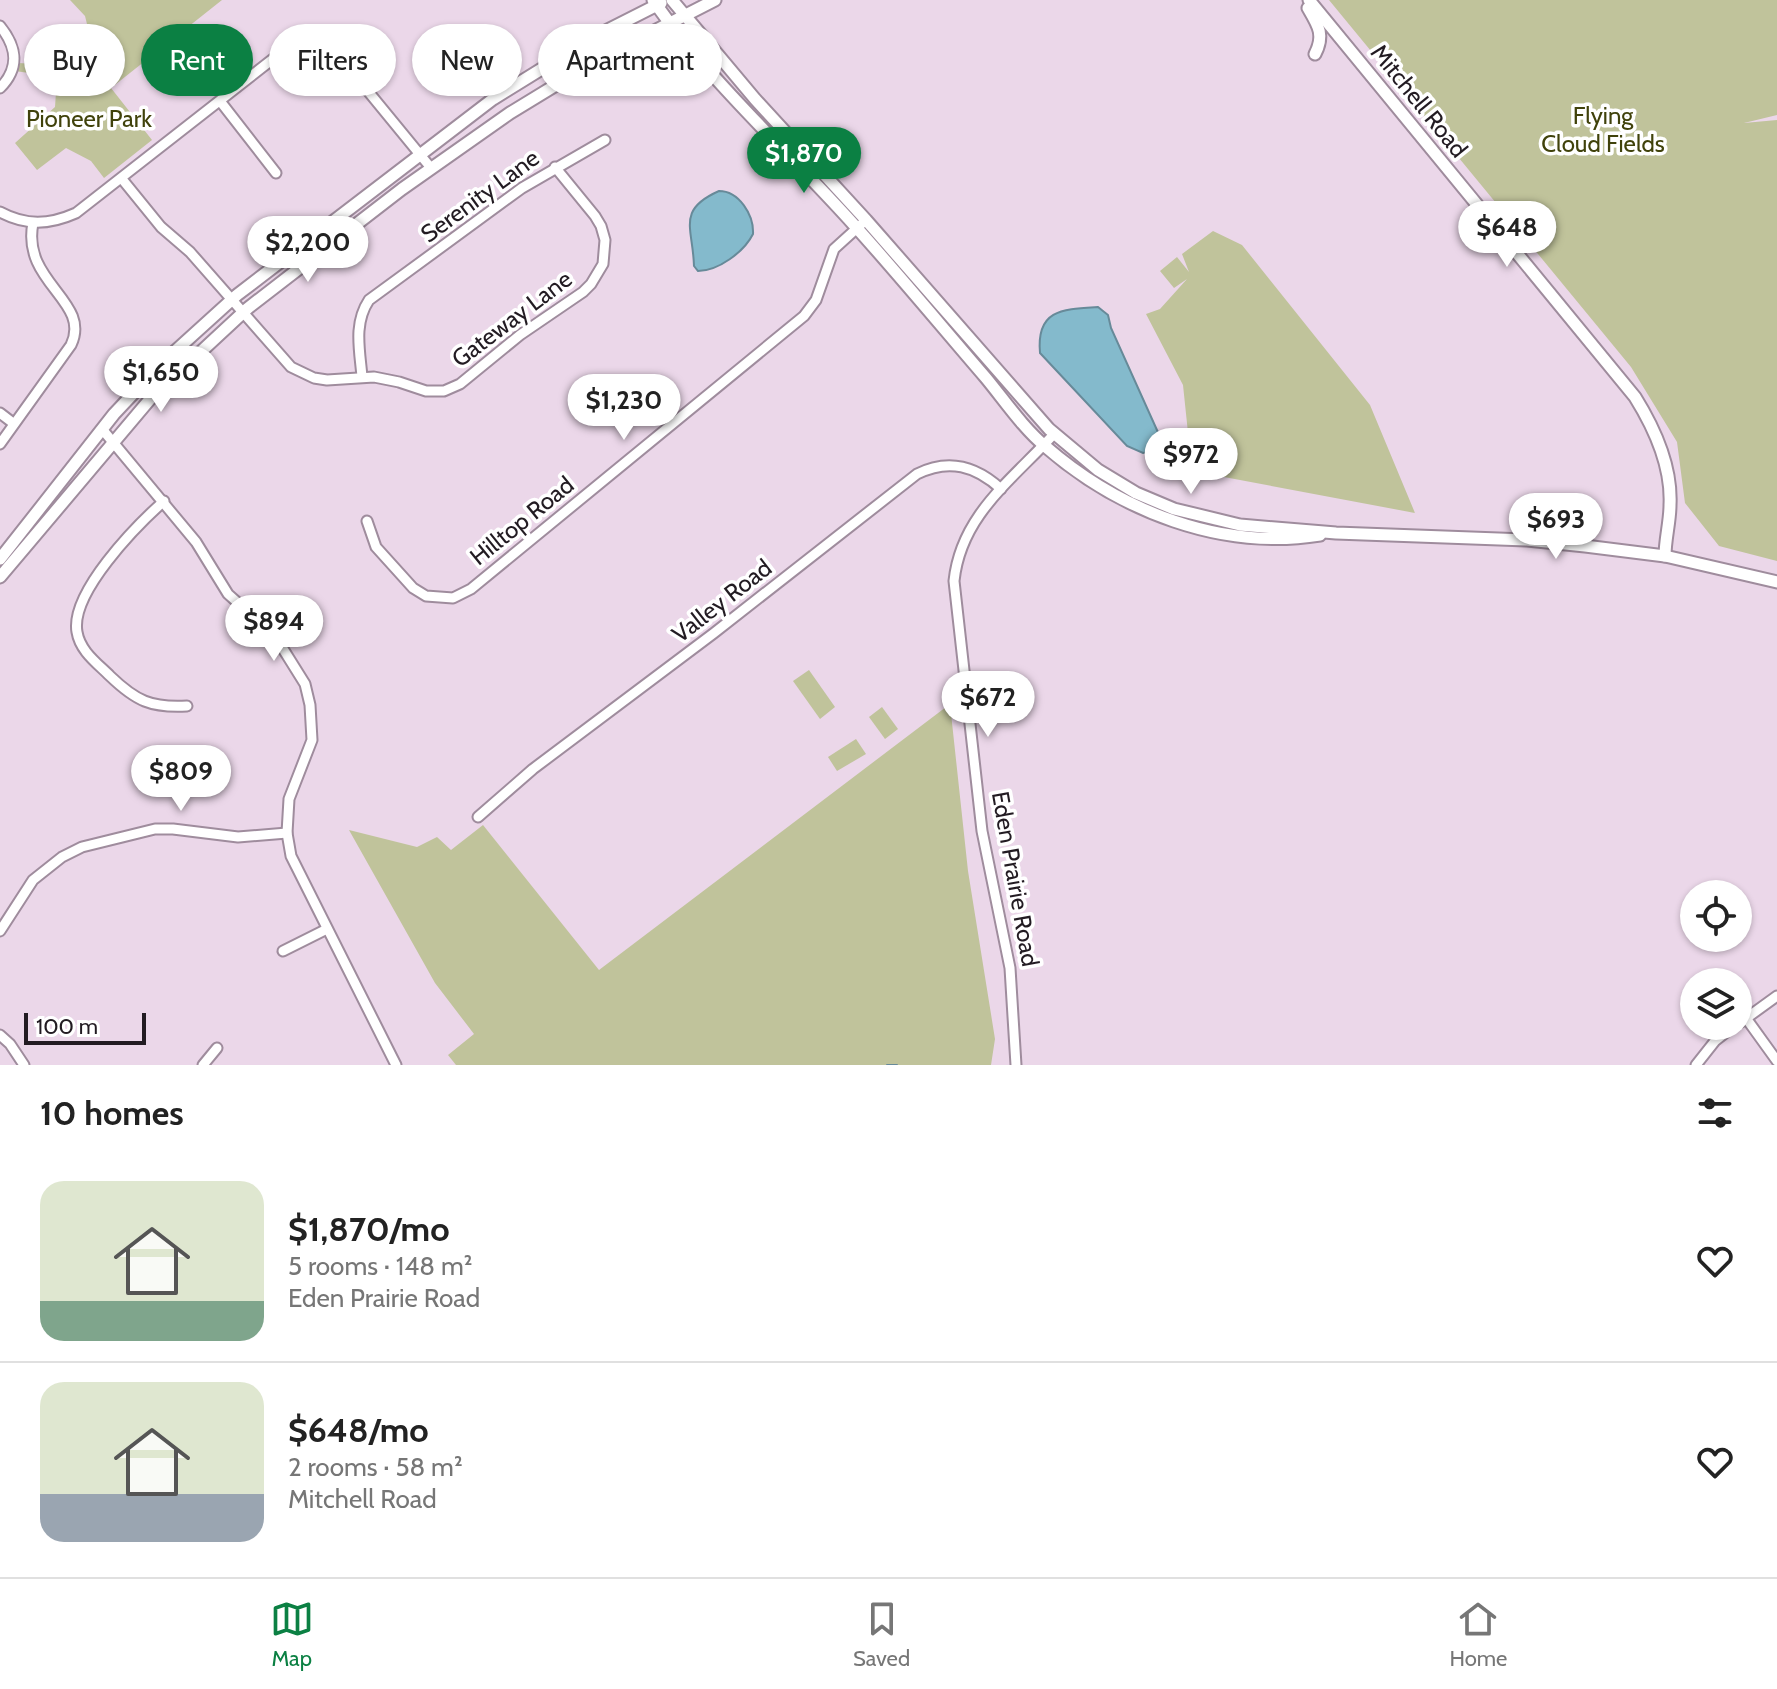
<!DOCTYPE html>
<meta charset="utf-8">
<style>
body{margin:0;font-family:Cabin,sans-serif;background:#f6f6f6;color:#222;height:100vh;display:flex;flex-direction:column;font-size:30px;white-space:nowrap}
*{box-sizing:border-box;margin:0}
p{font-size:26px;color:#767676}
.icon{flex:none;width:44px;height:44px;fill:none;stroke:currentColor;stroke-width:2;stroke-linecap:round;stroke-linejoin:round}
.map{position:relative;height:1065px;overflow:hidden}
.details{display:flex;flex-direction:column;background:#fff;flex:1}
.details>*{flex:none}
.top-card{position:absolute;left:24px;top:24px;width:800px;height:72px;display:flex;gap:16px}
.controls{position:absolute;left:1680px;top:880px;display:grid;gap:16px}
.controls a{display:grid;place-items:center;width:72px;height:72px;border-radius:50%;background:#fff;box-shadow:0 2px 6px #0004;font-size:40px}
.scale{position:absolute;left:24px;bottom:20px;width:122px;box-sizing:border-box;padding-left:8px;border:4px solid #221b22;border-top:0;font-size:22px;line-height:28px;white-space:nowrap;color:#221b22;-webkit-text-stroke:6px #fff;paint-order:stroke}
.price{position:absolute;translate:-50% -68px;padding:0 18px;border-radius:28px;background:#fff;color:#222;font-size:26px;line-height:52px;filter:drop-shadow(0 2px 4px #0008)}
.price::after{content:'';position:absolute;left:50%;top:48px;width:24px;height:18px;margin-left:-12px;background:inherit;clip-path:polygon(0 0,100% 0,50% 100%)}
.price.on{background:#0b8043;color:#fff}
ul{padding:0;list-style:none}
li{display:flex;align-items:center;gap:24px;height:200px;padding:0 40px}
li+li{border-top:2px solid #e0e0e0}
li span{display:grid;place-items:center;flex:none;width:224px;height:160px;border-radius:24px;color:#555}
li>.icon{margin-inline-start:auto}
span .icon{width:96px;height:96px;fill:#fffc;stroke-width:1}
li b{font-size:34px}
h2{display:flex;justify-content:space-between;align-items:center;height:96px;padding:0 40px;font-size:34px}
.pill{padding:0 28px;border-radius:36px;background:#fff;box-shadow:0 2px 6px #0004;font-size:28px;line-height:72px}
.pill.on{background:#0b8043;color:#fff}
.dock{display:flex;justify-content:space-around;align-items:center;height:112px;border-top:2px solid #e0e0e0;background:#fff;font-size:22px;color:#767676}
.dock a{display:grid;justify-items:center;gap:4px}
.dock .on{color:#0b8043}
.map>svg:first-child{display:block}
.green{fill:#c0c39b}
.water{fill:#84bacc;stroke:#678a99;stroke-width:2}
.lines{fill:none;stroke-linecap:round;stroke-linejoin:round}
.stream{stroke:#678a99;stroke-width:2}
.minor-casing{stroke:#9f8c9d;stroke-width:13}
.major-casing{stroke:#9f8c9d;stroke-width:15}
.minor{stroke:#fff;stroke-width:9}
.major{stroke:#fff;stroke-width:11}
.labels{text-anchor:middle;stroke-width:7;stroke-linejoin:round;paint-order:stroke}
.street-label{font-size:24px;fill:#221b22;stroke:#fff}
.park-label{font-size:24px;fill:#40420b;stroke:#fff}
</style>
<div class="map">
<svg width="1777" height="1065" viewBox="0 0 1777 1065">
<rect width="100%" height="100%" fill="#ebd7e9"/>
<!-- green -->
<g class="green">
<path d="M 70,0 L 222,0 L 111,88 L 152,140 L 104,178 L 91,161 L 66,148 L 37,170 L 15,143 L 55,107 L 57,77 L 15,71 L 17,63 L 63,65 L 95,56 L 85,16 Z"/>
<path d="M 1329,0 L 1777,0 L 1777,115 L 1744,123 L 1777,120 L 1777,561 L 1719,546 L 1685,503 L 1677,442 L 1631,367 Z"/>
<path d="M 1213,231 L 1242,245 L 1370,405 L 1415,513 L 1192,471 L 1183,385 L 1146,314 L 1160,309 L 1187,279 L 1174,288 L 1160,271 L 1177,257 L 1189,272 L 1182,254 Z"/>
<path d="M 809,670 L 835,707 L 820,719 L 793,681 Z"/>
<path d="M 950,704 L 968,871 L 995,1039 L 991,1065 L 456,1065 L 448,1055 L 474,1034 L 435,983 L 349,830 L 417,847 L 437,837 L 451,850 L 483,825 L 599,970 Z"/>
<path d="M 882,707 L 898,729 L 885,739 L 869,717 Z"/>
<path d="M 856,739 L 866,754 L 837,771 L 828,757 Z"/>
</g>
<!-- water -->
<g class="water">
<path d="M 719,191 C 739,191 754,215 753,234 C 744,252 718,271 698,271 L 694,266 C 693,228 676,210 719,191 Z"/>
<path d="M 1098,307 L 1108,315 L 1111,328 L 1161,439 L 1153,451 L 1143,453 L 1127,446 L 1040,353 C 1036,309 1063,309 1098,307 Z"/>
</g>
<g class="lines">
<!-- stream -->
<path class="stream" d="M 887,1065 L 897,1065"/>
<!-- minor casing -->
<g class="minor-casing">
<g id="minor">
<path d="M 0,26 C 17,47 20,68 0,88"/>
<path d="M 220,101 L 276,173"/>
<path d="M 122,179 L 161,227 L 190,252 L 291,367 L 314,378 L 327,380 L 374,377 L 399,382 L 426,391 L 444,391 L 460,384 L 520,335 L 583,292 L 591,284 L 603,264 L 605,240 L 601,226 L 595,216 L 555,167"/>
<path d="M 0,212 C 26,226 49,225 76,213 L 301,37 L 314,34 L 326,40 L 431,168"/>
<path d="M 362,377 C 360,351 353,324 369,300 L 522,188 L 605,140"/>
<path d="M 0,413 L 13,423"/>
<path d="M 102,429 L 196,542 L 228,594 L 275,636 L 305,684 L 310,705 L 312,740 L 289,799 L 287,833 L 291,856 L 396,1065"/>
<path d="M 0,444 L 71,345 C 92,301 21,283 33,223"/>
<path d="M 164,501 C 136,526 70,593 77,632 C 80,651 97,663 110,676 C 136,701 151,708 187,706"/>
<path d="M 367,521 L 376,547 L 413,588 L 426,596 L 453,598 L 471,589 L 804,316 L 816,300 L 834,249 L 866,220"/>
<path d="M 478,817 L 533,769 L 714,633 L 917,474 C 949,458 976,466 1001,489"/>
<path d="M 0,931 L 33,880 L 62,857 L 82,847 L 155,829 L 173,829 L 238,837 L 287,833"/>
<path d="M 283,951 L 327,929"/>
<path d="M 1746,1018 L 1777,1061"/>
<path d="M 1741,1022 L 1777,996"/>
<path d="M 0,1035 L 10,1044 L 24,1065"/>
<path d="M 203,1065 L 217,1048"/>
<path d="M 1016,1065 L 1010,968 L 982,831 L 954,581 C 961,515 1012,480 1054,434"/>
<path d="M 1696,1065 L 1715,1041 L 1734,1026"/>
</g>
</g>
<!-- major casing -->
<g class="major-casing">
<g id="major">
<path d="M 653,0 C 709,81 789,152 855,226 C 900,276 942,327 986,378 C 1005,401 1023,428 1046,447 C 1120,511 1221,551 1320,535"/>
<path d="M 672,0 L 755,99 L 866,220 L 1049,429 L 1098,470 L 1136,493 L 1174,509 L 1240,525 L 1336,533 L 1527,540 L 1585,546 L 1665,556 L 1777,582"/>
<path d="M 1309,0 L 1635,397 C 1655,429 1672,466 1670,505 C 1670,522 1665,539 1665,556"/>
<path d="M 1308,8 C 1318,25 1325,35 1315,54"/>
<path d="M 0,559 L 114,414 L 162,363 L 237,295 L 493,99 L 590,39 L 661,3"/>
<path d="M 0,577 L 151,398 L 248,308 L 402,189 L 510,113 L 592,63 L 715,0"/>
</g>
</g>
<!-- minor -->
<use href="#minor" class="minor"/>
<!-- major -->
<use href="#major" class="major"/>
</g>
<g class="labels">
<!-- street labels -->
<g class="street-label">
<text transform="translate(1419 101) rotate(51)" y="8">Mitchell Road</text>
<text transform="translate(480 196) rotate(-36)" y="8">Serenity Lane</text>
<text transform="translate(512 319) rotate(-37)" y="8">Gateway Lane</text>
<text transform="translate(522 521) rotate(-39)" y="8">Hilltop Road</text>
<text transform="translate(722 601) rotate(-38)" y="8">Valley Road</text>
<text transform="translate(1015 879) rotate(80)" y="8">Eden Prairie Road</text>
</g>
<!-- park labels -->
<g class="park-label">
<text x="1603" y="124">Flying<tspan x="1603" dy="28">Cloud Fields</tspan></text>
<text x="89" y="127">Pioneer Park</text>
</g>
</g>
</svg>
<div class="controls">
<a><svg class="icon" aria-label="locate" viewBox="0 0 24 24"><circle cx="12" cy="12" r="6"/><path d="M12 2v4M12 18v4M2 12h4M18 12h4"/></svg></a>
<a><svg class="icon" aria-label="layers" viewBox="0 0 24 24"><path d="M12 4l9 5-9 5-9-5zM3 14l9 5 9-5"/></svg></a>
</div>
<div class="scale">100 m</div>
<b class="price on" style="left:804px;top:195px">$1,870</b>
<b class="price" style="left:1507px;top:269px">$648</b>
<b class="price" style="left:308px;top:284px">$2,200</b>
<b class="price" style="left:161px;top:414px">$1,650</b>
<b class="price" style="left:624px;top:442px">$1,230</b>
<b class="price" style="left:1191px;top:496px">$972</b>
<b class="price" style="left:1556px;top:561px">$693</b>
<b class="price" style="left:274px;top:663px">$894</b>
<b class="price" style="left:988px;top:739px">$672</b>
<b class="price" style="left:181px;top:813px">$809</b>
<div class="top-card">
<a class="pill">Buy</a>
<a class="pill on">Rent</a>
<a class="pill">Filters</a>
<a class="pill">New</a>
<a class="pill">Apartment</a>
</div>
</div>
<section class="details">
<h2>10 homes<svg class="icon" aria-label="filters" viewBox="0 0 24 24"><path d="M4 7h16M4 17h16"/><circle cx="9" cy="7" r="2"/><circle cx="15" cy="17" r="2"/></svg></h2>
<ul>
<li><span style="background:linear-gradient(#dfe7d0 75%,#7fa58c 0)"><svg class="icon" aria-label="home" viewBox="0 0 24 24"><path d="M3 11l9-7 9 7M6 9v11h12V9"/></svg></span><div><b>$1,870/mo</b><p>5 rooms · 148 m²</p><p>Eden Prairie Road</p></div><svg class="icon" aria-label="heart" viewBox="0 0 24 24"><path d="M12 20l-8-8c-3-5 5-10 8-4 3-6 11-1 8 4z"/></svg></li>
<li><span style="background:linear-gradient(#dfe7d0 70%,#9aa5b1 0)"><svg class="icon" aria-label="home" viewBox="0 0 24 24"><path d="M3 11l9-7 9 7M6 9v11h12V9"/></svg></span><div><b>$648/mo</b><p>2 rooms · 58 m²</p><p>Mitchell Road</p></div><svg class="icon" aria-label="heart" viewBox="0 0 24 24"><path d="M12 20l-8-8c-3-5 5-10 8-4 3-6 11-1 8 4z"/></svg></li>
</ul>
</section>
<nav class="dock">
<a class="on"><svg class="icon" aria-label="map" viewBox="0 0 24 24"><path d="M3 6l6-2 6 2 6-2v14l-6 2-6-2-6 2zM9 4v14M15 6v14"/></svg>Map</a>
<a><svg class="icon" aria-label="saved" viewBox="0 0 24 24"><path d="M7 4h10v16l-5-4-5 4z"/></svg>Saved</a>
<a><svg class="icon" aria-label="home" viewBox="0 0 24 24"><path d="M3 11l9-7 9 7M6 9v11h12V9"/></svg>Home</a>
</nav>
